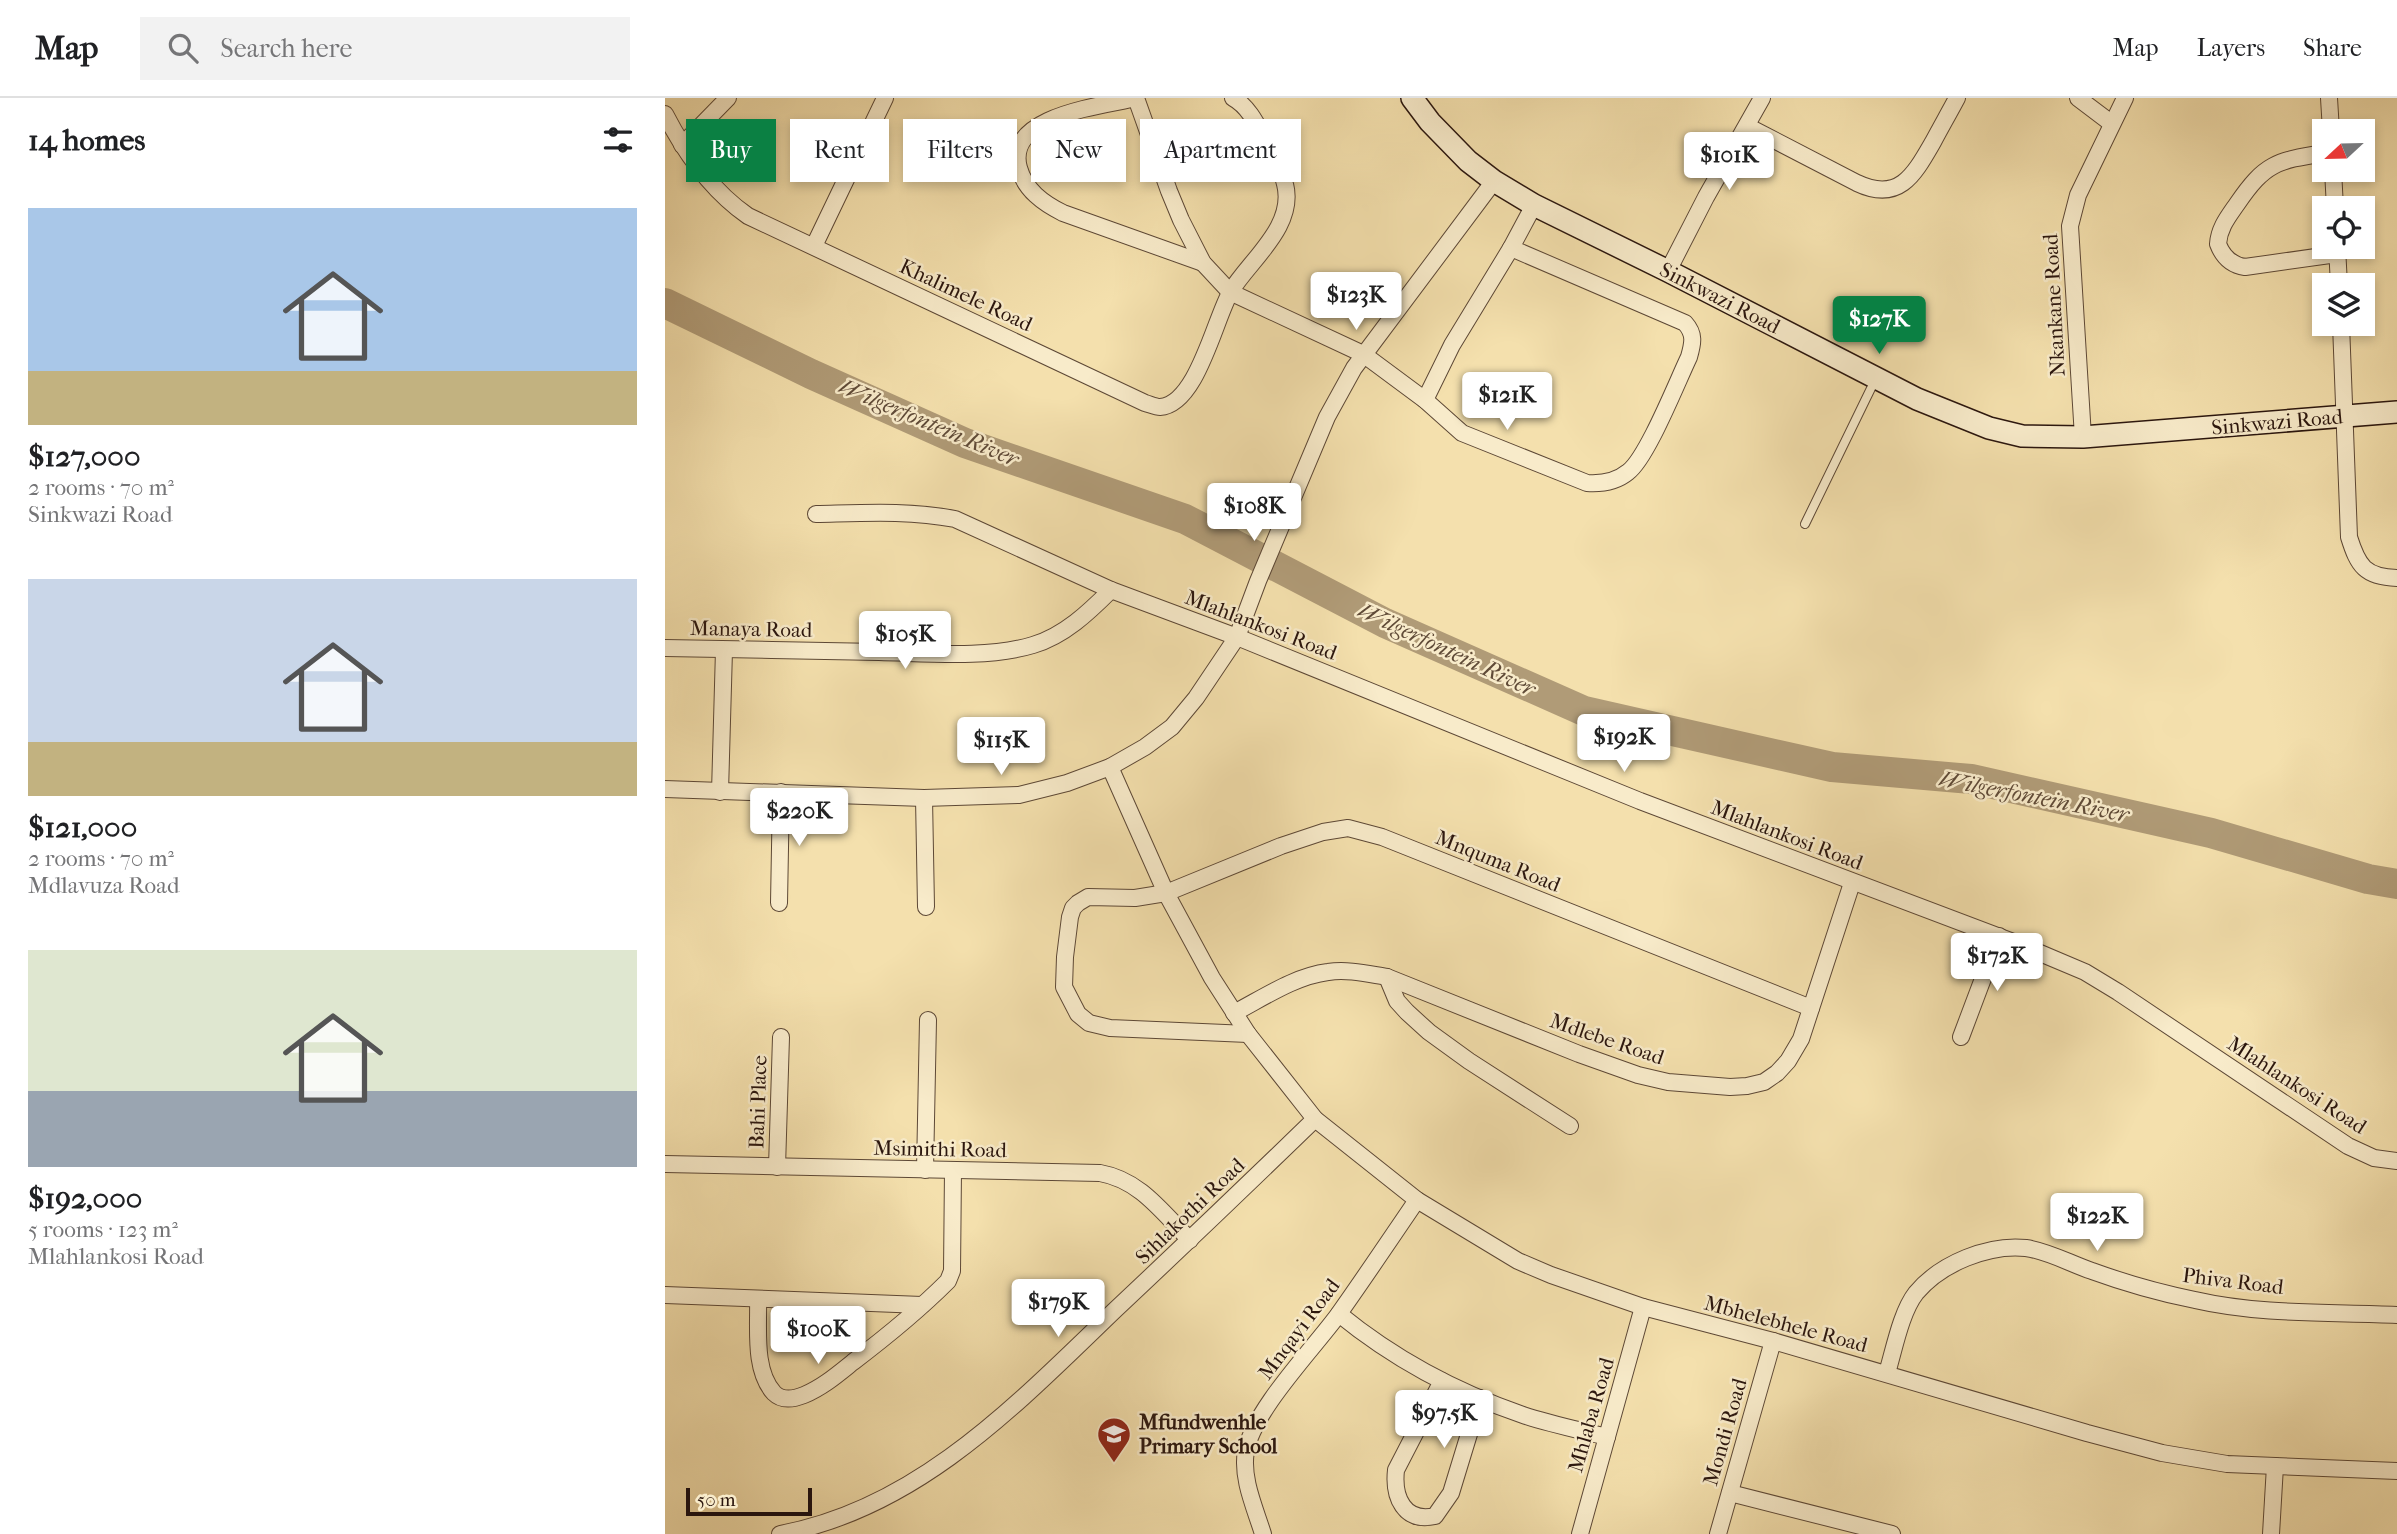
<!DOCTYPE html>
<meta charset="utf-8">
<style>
body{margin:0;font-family:"IM FELL French Canon",serif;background:#f2f2f2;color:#202124;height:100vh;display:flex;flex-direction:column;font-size:26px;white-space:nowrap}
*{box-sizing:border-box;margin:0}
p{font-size:23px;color:#757577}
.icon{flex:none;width:38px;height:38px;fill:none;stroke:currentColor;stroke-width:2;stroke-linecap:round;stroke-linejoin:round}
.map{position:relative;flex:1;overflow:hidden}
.details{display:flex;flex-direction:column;background:#fff;width:665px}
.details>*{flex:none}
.top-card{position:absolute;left:21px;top:21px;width:665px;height:63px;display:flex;gap:14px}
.needle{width:46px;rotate:248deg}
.buttons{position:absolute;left:1647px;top:21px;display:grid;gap:14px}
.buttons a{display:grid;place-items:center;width:63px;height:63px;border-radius:0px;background:#fff;box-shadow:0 4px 10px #0003;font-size:35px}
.scale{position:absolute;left:21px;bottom:18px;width:126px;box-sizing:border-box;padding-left:7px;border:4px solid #2b160e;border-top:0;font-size:19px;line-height:24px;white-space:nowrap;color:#2b160e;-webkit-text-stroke:5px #f8ebca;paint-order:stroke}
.price{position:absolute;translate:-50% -60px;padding:0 16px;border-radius:7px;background:#fff;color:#222;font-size:23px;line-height:46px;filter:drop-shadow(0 2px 4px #0008)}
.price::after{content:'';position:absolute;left:50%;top:42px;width:21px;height:16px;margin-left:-10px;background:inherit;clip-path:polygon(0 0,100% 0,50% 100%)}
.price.active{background:#0b8043;color:#fff}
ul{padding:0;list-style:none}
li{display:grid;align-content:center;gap:14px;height:371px;padding:0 28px}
li span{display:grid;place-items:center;height:217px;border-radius:0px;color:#555}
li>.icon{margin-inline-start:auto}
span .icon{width:126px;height:126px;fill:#fffc;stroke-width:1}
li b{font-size:30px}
h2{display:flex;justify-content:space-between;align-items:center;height:84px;padding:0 28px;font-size:30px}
.tag{padding:0 24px;border-radius:0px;background:#fff;box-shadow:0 4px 10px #0003;font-size:24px;line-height:63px}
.tag.active{background:#0b8043;color:#fff}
header{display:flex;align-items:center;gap:42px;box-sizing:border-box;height:98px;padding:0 35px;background:#fff;border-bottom:2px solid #e0e0e0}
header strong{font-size:33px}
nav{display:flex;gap:38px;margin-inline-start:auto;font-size:24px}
.search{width:490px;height:63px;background:#f2f2f2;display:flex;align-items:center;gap:18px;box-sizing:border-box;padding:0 24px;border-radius:0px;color:#757577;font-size:26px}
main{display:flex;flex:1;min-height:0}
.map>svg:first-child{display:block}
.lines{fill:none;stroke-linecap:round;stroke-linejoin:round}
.river{stroke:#b09b77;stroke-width:30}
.lane-casing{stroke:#5d4836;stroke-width:10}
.street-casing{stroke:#5d4836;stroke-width:18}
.secondary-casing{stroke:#2b160e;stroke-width:24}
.lane{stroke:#f8ebca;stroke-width:8}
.street{stroke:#f8ebca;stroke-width:16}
.secondary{stroke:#f8ebca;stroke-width:21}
.labels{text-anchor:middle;stroke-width:5;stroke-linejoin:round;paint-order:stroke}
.street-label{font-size:21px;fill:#2b160e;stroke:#f8ebca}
.poi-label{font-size:21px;font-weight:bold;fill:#2b160e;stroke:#f8ebca;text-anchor:start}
.water-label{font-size:23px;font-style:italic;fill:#604b38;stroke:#f8ebca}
</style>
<header>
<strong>Map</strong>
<div class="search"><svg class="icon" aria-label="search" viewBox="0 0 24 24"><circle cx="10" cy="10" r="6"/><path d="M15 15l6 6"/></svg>Search here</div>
<nav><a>Map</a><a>Layers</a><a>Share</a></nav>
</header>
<main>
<section class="details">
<h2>14 homes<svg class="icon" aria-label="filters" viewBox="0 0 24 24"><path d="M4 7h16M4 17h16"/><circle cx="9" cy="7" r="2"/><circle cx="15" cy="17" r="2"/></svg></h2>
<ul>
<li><span style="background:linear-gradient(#a9c7e8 75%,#c2b280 0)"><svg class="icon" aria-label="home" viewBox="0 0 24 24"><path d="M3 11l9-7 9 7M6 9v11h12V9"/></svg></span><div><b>$127,000</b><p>2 rooms · 70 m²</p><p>Sinkwazi Road</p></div></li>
<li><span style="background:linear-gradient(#c9d6e8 75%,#c2b280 0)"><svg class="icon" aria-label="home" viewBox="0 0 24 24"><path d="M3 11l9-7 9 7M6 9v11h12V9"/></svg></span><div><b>$121,000</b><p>2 rooms · 70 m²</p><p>Mdlavuza Road</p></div></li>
<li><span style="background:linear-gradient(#dfe7d0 65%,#9aa5b1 0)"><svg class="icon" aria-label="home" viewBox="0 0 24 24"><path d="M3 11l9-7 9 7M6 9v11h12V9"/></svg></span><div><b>$192,000</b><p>5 rooms · 123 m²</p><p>Mlahlankosi Road</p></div></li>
</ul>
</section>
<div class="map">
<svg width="1732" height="1436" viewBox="0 0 1732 1436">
<rect width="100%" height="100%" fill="#f4e0ad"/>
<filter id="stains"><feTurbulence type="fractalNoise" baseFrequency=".00286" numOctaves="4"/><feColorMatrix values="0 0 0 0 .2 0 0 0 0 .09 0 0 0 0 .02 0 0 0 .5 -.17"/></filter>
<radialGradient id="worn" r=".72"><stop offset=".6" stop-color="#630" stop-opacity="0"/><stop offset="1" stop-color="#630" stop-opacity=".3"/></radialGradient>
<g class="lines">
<!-- river -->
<path class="river" d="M 0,205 L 146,276 L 300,345 L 520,421 L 720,525 L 919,613 L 1167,669 L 1306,681 L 1546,735 L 1703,781 L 1732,786"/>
<!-- lane casing -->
<g class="lane-casing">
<path id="lane" d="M 1140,426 L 1211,280"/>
</g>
<!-- street casing -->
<g class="street-casing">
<g id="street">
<path d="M 471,0 L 504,93 L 516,122 L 538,165 L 565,194 L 698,256 L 760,302 L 797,335 L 922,385 C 937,386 951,384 963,374 C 982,360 1012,284 1024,259 C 1028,245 1030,236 1020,225 L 846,150 L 869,107"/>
<path d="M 471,0 C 438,8 339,17 354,70 C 360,92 378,105 398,115 L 538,165"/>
<path d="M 1413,0 L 1446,25"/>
<path d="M 1664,0 L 1666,33"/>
<path d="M 0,16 C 20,55 47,93 83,118 L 480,305 C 484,306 491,309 495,309 C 532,307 550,220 566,193 C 585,162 631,128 620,86 C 617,72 609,60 603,47 C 594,31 585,9 568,0"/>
<path d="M 1082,28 L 1192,85 C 1234,105 1249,77 1268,44 C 1276,29 1284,15 1292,0"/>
<path d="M 17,47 L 63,0"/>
<path d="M 1659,55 C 1611,63 1600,65 1572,106 C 1563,119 1554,130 1553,146 C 1558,159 1566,167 1580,169 L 1672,156"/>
<path d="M 1668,72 L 1670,110"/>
<path d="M 149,148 L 220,0"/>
<path d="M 1672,149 L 1674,187"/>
<path d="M 1003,173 L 1041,99 L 1097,0"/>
<path d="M 1676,226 L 1684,439 C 1693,468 1700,479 1732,480"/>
<path d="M 760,302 L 787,247 L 846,150"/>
<path d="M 1418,339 L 1405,128 L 1413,97 L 1460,0"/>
<path d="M 151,416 C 198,415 244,412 290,421 L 446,492 L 572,539 L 975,703 L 1356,847 L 1420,874 L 1453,894 L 1683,1048 L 1709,1060 L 1732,1063"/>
<path d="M 0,550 C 71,552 143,552 214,554 C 262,555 322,561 368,547 C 399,538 424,514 446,492"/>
<path d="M 445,669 L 501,795 L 547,880 L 583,936 L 650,1021 L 752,1102 L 853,1163 L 886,1177 L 978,1209 L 1108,1243 L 1422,1335 L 1497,1355 L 1562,1366 L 1732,1373"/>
<path d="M 0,691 L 259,700 L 354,697 L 402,685 L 445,669 L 480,649 L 507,629 L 531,600 L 572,539 L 593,483 L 662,319 L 689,270 L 829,83"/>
<path d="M 55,694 L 59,552"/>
<path d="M 259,700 L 261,809"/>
<path d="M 114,805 L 116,694"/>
<path d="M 722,879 L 732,903 L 742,914 L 764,934 L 804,963 L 905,1028"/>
<path d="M 569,915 C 598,900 630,878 663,874 C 683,871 703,876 722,879 L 914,956 L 973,977 L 1003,984 L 1065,989 L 1082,988 L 1099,984 L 1112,975 L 1123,963 L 1136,941 L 1187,785"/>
<path d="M 583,936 L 445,930 L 424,925 L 413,916 L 399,889 L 400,859 L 405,819 L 408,810 L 413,805 L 423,799 L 470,800 L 501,795 L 616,748 L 658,734 L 683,730 L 717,739 L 1146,910"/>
<path d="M 1296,939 L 1334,838"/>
<path d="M 0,1066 L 435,1075 C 475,1082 497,1114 525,1142"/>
<path d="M 112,1069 L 116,939"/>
<path d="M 260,1072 L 263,922"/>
<path d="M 0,1197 L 257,1207"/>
<path d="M 93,1201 C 94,1229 88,1272 109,1295 C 117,1303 129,1301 139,1297 C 158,1289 173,1276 188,1264 C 221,1239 254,1212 283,1183 L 287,1173 L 288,1072"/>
<path d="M 674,1216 C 729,1261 791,1294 858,1317 C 885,1326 914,1332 942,1339"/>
<path d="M 1222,1275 C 1229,1252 1236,1214 1251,1195 C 1276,1165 1324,1146 1361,1150 C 1383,1153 1406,1166 1427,1173 C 1460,1185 1495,1195 1530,1202 C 1595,1217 1665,1214 1732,1217"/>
<path d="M 777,1283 L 731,1372 C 728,1399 739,1425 770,1418 L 786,1395 L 815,1300"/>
<path d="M 1065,1395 L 1227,1436"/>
<path d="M 115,1436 C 253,1411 353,1305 450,1212 C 517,1149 584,1085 650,1021"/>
<path d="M 598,1436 C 590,1410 576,1380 581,1353 C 588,1313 648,1251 673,1217 C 700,1179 726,1140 752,1102"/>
<path d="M 915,1436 L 978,1209"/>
<path d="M 1053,1436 L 1108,1243"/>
<path d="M 1606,1436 L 1610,1368"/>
</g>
</g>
<!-- secondary casing -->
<g class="secondary-casing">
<path id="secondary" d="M 747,0 L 765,24 L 803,63 L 829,83 L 869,107 L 1003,173 L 1252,301 L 1324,330 L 1357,338 L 1418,339 L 1732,314"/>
</g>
<!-- lane -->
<use href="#lane" class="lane"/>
<!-- street -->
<use href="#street" class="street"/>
<!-- secondary -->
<use href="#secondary" class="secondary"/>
</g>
<!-- icons -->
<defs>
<g id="school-pin" transform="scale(1.75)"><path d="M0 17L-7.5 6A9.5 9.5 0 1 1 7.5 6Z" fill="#8f2418" stroke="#f8ebca"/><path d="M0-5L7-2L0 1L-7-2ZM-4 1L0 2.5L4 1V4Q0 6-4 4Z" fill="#fff"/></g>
</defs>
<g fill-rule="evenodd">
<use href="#school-pin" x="449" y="1336"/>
</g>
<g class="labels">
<!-- street labels -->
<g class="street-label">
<text transform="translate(301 197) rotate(25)" y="7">Khalimele Road</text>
<text transform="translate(1055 200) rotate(27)" y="7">Sinkwazi Road</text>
<text transform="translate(1389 207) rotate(-93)" y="7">Nkankane Road</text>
<text transform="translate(1612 324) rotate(-5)" y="7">Sinkwazi Road</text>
<text transform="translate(596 527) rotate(21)" y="7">Mlahlankosi Road</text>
<text transform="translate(86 531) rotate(1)" y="7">Manaya Road</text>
<text transform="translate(1122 737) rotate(21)" y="7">Mlahlankosi Road</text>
<text transform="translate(833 763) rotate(22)" y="7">Mnquma Road</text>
<text transform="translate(942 941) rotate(19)" y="7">Mdlebe Road</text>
<text transform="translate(1632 987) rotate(33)" y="7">Mlahlankosi Road</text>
<text transform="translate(93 1004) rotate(-88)" y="7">Bahi Place</text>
<text transform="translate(275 1051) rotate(1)" y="7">Msimithi Road</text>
<text transform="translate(525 1113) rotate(-44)" y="7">Sihlakothi Road</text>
<text transform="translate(1568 1183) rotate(7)" y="7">Phiva Road</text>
<text transform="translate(1121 1226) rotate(15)" y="7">Mbhelebhele Road</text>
<text transform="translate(634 1231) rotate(-53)" y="7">Mnqayi Road</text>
<text transform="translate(926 1317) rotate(-74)" y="7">Mhlaba Road</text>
<text transform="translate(1060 1334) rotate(-74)" y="7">Mondi Road</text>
</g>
<!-- poi labels -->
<g class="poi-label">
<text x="474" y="1331">Mfundwenhle<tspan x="474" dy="24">Primary School</tspan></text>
</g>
<!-- water labels -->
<g class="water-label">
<text transform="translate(264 324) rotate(23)" y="8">Wilgerfontein River</text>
<text transform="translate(782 551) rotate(25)" y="8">Wilgerfontein River</text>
<text transform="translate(1369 698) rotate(11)" y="8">Wilgerfontein River</text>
</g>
</g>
<rect width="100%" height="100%" filter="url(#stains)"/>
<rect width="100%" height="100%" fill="url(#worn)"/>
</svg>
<div class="buttons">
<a><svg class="needle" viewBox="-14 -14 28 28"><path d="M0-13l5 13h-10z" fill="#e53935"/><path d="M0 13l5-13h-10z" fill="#757577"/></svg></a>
<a><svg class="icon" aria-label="locate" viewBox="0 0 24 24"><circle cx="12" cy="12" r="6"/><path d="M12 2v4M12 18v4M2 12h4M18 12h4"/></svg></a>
<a><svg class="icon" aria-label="layers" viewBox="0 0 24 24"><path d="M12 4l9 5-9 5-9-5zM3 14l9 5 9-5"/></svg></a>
</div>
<div class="scale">50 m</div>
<b class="price" style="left:1064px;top:94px">$101K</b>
<b class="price" style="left:691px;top:234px">$123K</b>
<b class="price active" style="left:1214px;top:258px">$127K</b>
<b class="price" style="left:842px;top:334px">$121K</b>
<b class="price" style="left:589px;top:445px">$108K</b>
<b class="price" style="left:240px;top:573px">$105K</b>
<b class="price" style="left:959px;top:676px">$192K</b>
<b class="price" style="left:336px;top:679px">$115K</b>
<b class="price" style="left:134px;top:750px">$220K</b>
<b class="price" style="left:1332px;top:895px">$172K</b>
<b class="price" style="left:1432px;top:1155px">$122K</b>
<b class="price" style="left:393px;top:1241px">$179K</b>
<b class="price" style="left:153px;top:1268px">$100K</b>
<b class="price" style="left:779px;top:1352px">$97.5K</b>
<div class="top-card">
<a class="tag active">Buy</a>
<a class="tag">Rent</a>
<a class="tag">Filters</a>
<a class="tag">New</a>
<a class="tag">Apartment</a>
</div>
</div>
</main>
